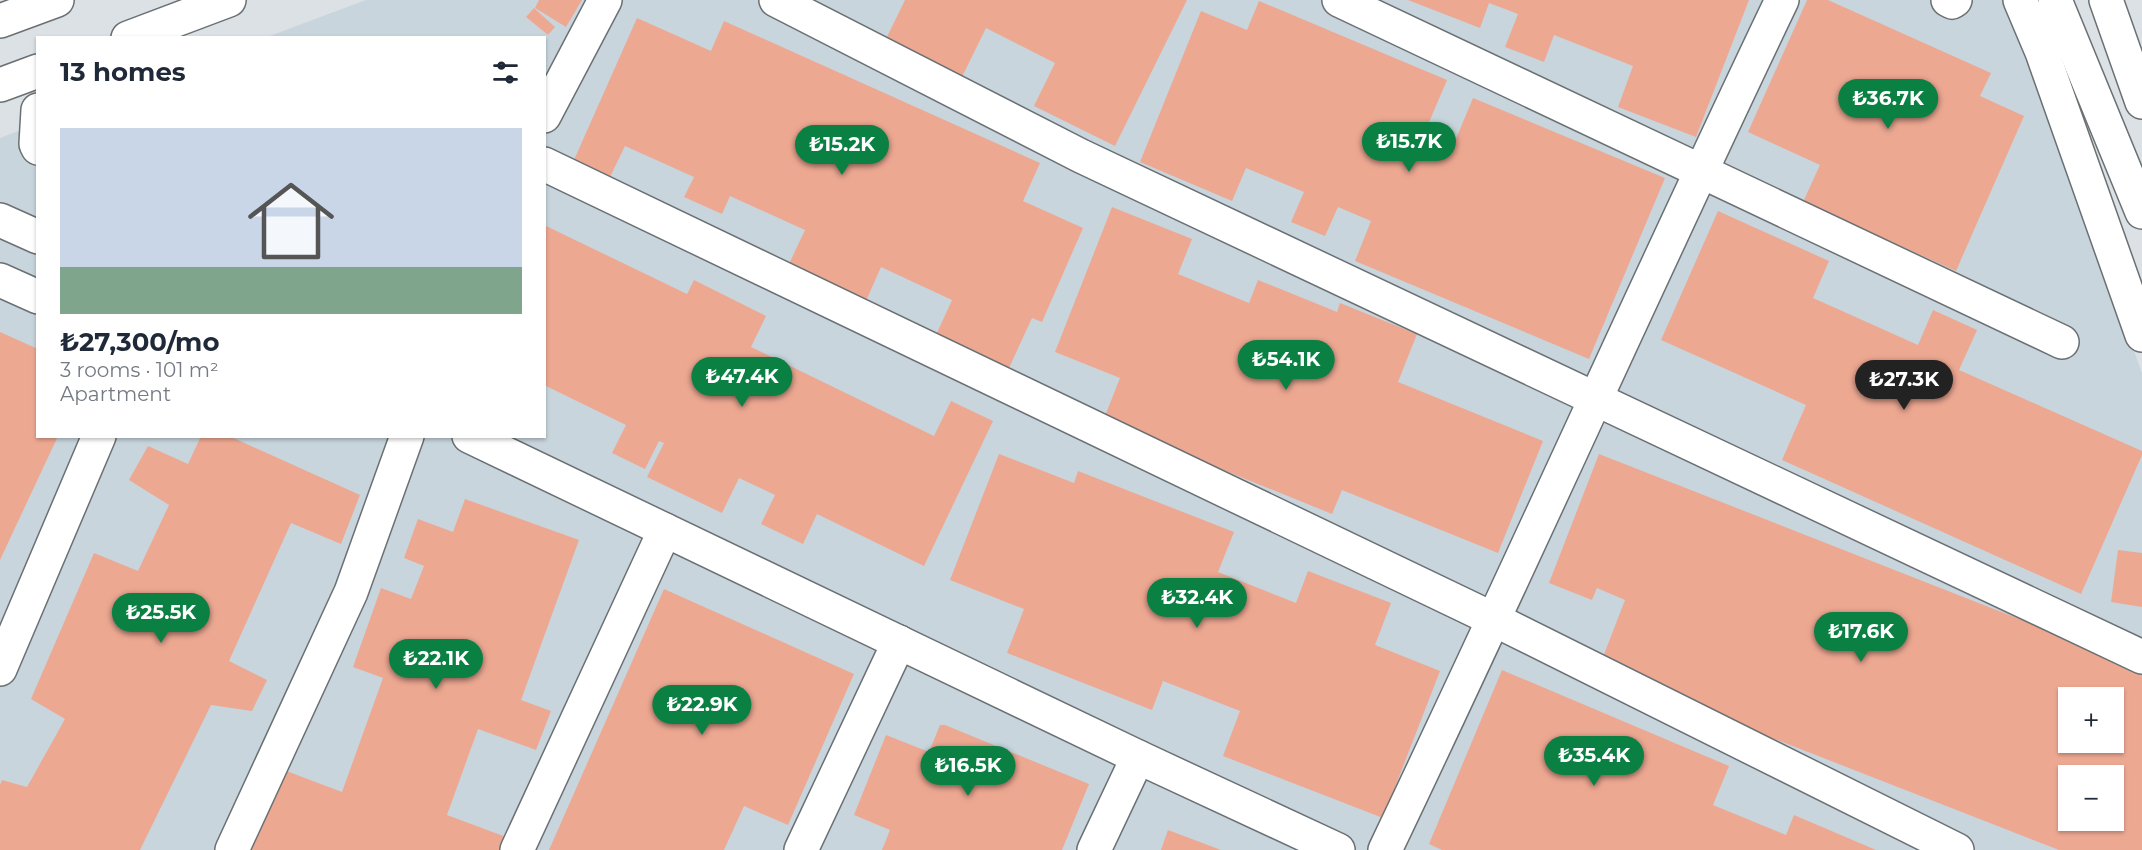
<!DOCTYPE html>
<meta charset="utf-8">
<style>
body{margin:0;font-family:Montserrat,sans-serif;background:#f2f2f3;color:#1f2937;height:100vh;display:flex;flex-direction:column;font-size:22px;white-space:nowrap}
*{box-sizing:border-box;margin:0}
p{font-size:20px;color:#747a83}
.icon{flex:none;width:33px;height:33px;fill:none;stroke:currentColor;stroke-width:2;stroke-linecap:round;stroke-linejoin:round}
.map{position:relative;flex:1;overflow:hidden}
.side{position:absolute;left:36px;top:36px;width:510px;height:402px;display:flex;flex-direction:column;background:#fff;border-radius:0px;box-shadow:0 2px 4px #0004}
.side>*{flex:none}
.buttons{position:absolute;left:2058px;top:687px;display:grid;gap:12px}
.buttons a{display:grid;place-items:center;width:66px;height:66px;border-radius:0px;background:#fff;box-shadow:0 2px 4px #0004;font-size:30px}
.price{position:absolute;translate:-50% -51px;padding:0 14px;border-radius:21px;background:#0b8043;color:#fff;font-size:20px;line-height:39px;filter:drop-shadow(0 2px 3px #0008)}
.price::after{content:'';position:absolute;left:50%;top:36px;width:18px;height:14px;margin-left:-9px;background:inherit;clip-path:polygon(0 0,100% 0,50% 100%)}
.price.selected{background:#222;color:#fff}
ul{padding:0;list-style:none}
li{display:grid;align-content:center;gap:12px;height:318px;padding:0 24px}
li+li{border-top:2px solid #e0e1e3}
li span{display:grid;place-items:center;height:186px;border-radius:0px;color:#555}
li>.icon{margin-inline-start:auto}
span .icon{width:108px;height:108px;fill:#fffc;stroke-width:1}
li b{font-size:26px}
h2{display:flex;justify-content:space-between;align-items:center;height:72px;padding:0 24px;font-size:26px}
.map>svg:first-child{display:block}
.built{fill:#c8d5dd;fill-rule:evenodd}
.building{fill:#eda892;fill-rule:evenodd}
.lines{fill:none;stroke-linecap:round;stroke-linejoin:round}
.street-casing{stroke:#6a7073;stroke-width:36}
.secondary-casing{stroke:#6a7073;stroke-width:36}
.highway-casing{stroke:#6a7073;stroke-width:36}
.street{stroke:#fff;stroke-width:33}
.secondary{stroke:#fff;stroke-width:33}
.highway{stroke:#fff;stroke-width:33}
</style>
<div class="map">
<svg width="2142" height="850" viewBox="0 0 2142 850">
<rect width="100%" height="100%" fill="#dbe1e4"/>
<!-- built -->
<path class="built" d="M 366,0 L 2008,0 L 2142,373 L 2142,850 L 0,850 L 0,138 L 37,124 L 38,436 L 544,436 L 544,38 L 267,37 ZM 2068,698 L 2114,698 L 2114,742 L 2068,742 ZM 2068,776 L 2114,776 L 2114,820 L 2068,820 Z"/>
<!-- building -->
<g class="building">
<path d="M 539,0 L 582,0 L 566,27 L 535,8 Z"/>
<path d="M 905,0 L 1187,0 L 1115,146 L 1034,106 L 1055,63 L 986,28 L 961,79 L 885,41 Z"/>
<path d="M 1408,0 L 1749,0 L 1696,137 L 1618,107 L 1633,66 L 1554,35 L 1544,62 L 1505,47 L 1518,14 L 1489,3 L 1480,28 Z"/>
<path d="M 1807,0 L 1828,0 L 1991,73 L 1980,96 L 2024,116 L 1956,271 L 1803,202 L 1820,165 L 1748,132 Z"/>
<path d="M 1259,1 L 1447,80 L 1424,134 L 1453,146 L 1473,98 L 1665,178 L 1589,359 L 1355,261 L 1371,221 L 1338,207 L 1325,236 L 1291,222 L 1304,192 L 1246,168 L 1232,201 L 1140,162 L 1201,11 L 1247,30 Z"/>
<path d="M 534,8 L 555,27 L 548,35 L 526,17 Z"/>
<path d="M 637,18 L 711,51 L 724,21 L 1040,163 L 1023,201 L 1083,228 L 1042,322 L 1032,318 L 1009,368 L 936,335 L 952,300 L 881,267 L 866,301 L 788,266 L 805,230 L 730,196 L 722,214 L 684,197 L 694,177 L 625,146 L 610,177 L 574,160 Z"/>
<path d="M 1112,207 L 1192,239 L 1178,274 L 1249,303 L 1258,280 L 1337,312 L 1340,303 L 1417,334 L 1398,382 L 1543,441 L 1498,553 L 1342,490 L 1332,514 L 1103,421 L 1120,378 L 1055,352 Z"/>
<path d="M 1718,211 L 1829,261 L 1813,298 L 1918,345 L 1933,310 L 1977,330 L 1959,370 L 2142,451 L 2142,455 L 2081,594 L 1782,460 L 1806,405 L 1661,340 Z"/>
<path d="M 544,225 L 687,294 L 694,280 L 766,316 L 751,347 L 934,436 L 951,401 L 993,421 L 924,566 L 817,514 L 803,544 L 761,524 L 775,495 L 739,478 L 722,513 L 647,477 L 664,443 L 659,441 L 645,469 L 612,453 L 626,425 L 544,385 Z"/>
<path d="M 0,332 L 38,349 L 38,436 L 58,436 L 0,560 Z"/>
<path d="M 201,436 L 229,436 L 360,495 L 341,544 L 291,523 L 229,661 L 267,680 L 252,711 L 211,705 L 140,850 L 0,850 L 0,785 L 2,780 L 27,787 L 65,719 L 31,699 L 94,553 L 138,571 L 169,505 L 129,480 L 148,446 L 188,464 Z"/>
<path d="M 999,454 L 1074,483 L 1078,471 L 1234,532 L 1218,572 L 1296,603 L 1308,571 L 1391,603 L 1375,645 L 1440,671 L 1383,818 L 1223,756 L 1240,711 L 1163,681 L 1152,710 L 1007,653 L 1024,609 L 950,580 Z"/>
<path d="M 1599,454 L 2142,667 L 2142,850 L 2059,850 L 1598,670 L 1625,600 L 1597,588 L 1592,600 L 1549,583 ZM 2068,698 L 2114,698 L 2114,742 L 2068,742 ZM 2068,776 L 2114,776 L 2114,820 L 2068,820 Z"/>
<path d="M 465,499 L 579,540 L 521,700 L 551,711 L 536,750 L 478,729 L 447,815 L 506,837 L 501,850 L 252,850 L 281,769 L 342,792 L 383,678 L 353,667 L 381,588 L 411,599 L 424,566 L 404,558 L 418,519 L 453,532 Z"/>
<path d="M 2118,550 L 2142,553 L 2142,607 L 2111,602 Z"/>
<path d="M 664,589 L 854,674 L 788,825 L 744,806 L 724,850 L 549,850 Z"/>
<path d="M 1502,670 L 1729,766 L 1713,805 L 1786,835 L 1794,815 L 1876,850 L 1442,850 L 1429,844 Z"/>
<path d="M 940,725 L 945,725 L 1089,784 L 1062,850 L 882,850 L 890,830 L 854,815 L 886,735 L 929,752 Z"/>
<path d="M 1168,830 L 1221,850 L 1161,850 Z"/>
</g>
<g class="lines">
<!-- street casing -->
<g class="street-casing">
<g id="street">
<path d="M 776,0 L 1081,156 L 2142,657"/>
<path d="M 1339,0 L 2062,342"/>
<path d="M 1948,0 L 1952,2 L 1955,0"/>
<path d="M 544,116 L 605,0"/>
<path d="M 544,164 L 1495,620 L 1957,850"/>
<path d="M 0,220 L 38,237"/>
<path d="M 0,280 L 38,297"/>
<path d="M 469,436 L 1138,757 L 1338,850"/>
<path d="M 0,669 L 99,436"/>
<path d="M 232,850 L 351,592 L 407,436"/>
<path d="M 517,850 L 665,530"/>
<path d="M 801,850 L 899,642"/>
<path d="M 1094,850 L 1138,757"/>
<path d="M 1385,850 C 1520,568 1647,282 1782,0"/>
</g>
</g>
<!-- secondary casing -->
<g class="secondary-casing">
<path id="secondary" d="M 2020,0 L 2042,52 L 2142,335"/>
</g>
<!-- highway casing -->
<g class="highway-casing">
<g id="highway">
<path d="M 2055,0 L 2142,212"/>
<path d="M 2106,0 L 2142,102"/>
<path d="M 0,21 L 57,0"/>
<path d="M 128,38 L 229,0"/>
<path d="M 0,85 L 38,71"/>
<path d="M 38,110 L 36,144 L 38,148"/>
</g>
</g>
<!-- street -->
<use href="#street" class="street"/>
<!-- secondary -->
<use href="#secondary" class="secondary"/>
<!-- highway -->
<use href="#highway" class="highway"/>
</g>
</svg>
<div class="buttons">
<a>+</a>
<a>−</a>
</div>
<b class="price" style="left:1888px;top:130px">₺36.7K</b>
<b class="price" style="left:1409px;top:173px">₺15.7K</b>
<b class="price" style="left:842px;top:176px">₺15.2K</b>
<b class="price" style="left:1286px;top:391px">₺54.1K</b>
<b class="price" style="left:742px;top:408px">₺47.4K</b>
<b class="price selected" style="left:1904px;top:411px">₺27.3K</b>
<b class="price" style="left:1197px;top:629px">₺32.4K</b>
<b class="price" style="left:161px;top:644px">₺25.5K</b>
<b class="price" style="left:1861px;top:663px">₺17.6K</b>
<b class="price" style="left:436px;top:690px">₺22.1K</b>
<b class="price" style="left:702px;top:736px">₺22.9K</b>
<b class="price" style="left:1594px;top:787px">₺35.4K</b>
<b class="price" style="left:968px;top:797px">₺16.5K</b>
<section class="side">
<h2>13 homes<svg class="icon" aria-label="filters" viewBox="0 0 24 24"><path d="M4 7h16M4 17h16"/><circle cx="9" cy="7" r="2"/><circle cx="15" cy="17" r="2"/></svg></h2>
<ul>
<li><span style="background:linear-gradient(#c9d6e8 75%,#7fa58c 0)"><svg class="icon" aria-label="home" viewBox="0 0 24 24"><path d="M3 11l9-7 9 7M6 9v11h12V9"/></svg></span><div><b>₺27,300/mo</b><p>3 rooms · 101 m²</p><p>Apartment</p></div></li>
</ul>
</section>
</div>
